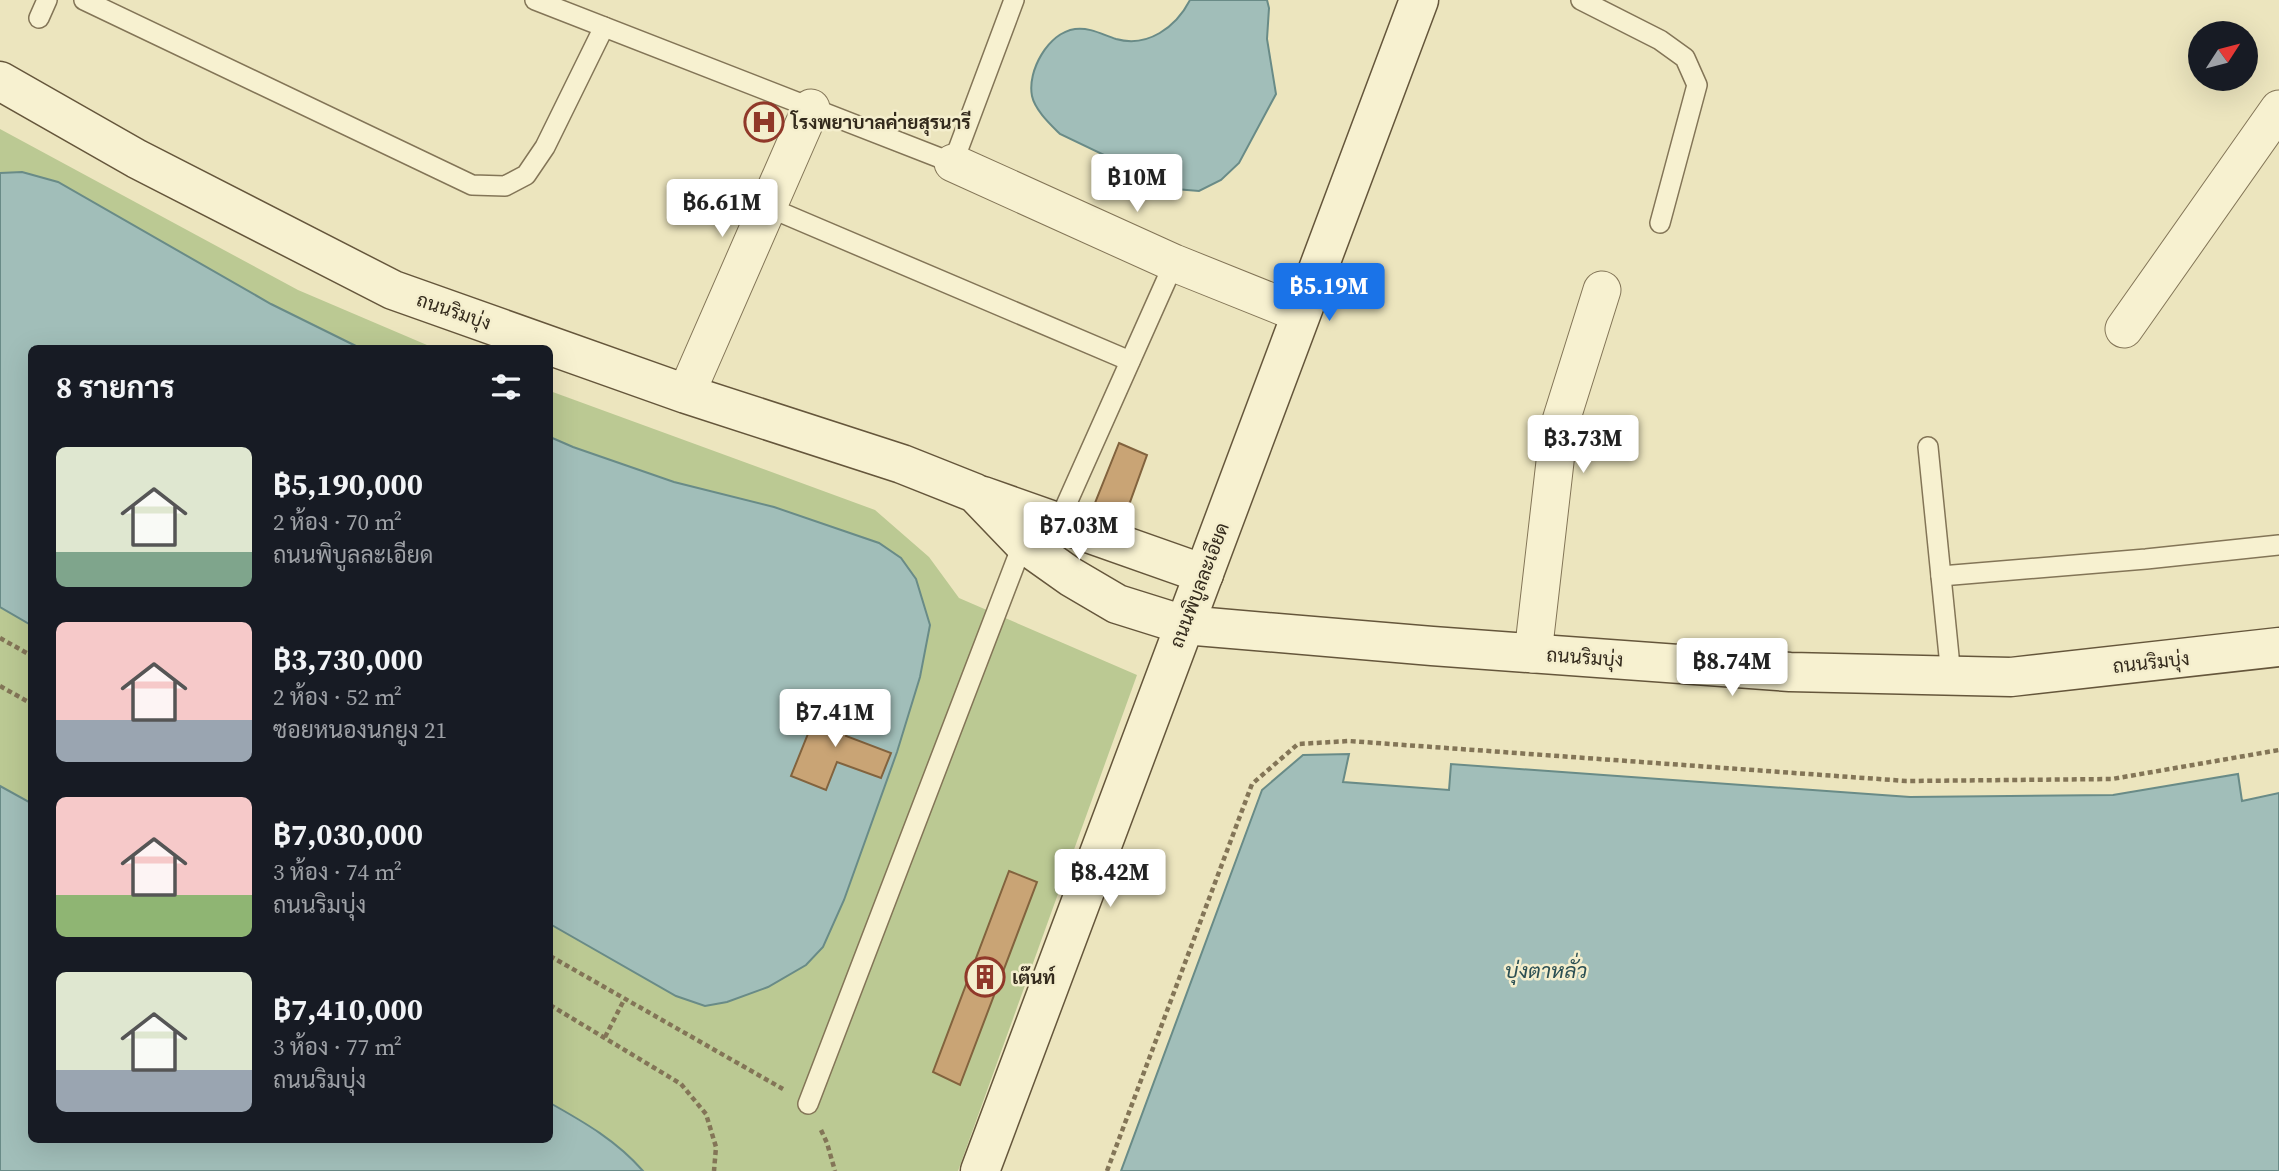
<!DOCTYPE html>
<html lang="th">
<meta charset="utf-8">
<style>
body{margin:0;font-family:"Source Serif 4",Sarabun,serif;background:#20242c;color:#f1f3f6;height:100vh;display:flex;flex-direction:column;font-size:26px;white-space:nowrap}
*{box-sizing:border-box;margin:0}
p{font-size:23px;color:#9ea1a6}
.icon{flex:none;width:38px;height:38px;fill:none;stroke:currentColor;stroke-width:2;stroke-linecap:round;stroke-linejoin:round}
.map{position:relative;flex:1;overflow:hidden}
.sheet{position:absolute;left:28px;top:345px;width:525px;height:798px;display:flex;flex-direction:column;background:#171b24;border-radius:10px;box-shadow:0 7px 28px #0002}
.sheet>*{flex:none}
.needle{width:46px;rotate:54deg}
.controls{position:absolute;left:2188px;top:21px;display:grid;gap:14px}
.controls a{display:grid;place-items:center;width:70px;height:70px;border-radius:50%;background:#171b24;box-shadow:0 7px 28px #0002;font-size:35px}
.price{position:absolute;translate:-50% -60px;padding:0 16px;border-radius:7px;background:#fff;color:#222;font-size:23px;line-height:46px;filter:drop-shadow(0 2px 4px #0008)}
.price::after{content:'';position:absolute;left:50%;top:42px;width:21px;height:16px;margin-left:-10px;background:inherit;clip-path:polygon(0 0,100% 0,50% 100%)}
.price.active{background:#1a73e8;color:#fff}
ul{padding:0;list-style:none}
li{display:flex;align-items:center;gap:21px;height:175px;padding:0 28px}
li span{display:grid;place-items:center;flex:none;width:196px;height:140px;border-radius:10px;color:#555}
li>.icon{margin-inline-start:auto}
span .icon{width:84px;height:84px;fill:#fffc;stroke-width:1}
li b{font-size:30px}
h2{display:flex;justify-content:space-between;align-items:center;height:84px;padding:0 28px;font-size:30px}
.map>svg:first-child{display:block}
.green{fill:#bbc993}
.water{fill:#a1beb9;stroke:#698b87;stroke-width:2}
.building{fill:#c9a475;stroke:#82633e;stroke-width:2}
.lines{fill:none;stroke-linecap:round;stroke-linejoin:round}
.lane-casing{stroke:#837557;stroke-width:22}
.street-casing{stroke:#837557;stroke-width:39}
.secondary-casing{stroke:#65563b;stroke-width:41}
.path{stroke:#837557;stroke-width:4.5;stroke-dasharray:5 3.5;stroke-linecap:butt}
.lane{stroke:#f7f1d0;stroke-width:19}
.street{stroke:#f7f1d0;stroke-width:37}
.secondary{stroke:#f7f1d0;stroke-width:38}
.labels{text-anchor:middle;stroke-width:5;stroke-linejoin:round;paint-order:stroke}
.poi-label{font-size:19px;font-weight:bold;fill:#332a1c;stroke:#f4eecd;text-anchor:start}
.street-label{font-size:19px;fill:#332a1c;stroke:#f4eecd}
.water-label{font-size:21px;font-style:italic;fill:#2b4f53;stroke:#f4eecd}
</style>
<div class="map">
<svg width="2279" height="1171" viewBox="0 0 2279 1171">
<rect width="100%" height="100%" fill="#ece5be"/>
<!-- green -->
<path class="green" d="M 0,129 L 298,290 L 434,348 L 32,348 L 32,1139 L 550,1139 L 550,391 L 875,510 L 929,557 L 959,598 L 1137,675 L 958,1171 L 0,1171 Z"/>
<!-- water -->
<g class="water">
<path d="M 1190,0 L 1267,0 L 1269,8 L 1267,39 L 1276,94 L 1239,163 L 1221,180 L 1199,191 L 1175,189 L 1060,134 C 1050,124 1035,110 1032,96 C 1027,71 1048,33 1075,29 C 1090,27 1103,35 1116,39 C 1148,48 1176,27 1190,0 Z"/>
<path d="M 22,172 L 58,182 L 271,304 L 360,348 L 32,348 L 31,625 L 0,607 L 0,173 Z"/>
<path d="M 550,437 L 573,447 L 674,482 L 774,507 L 879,543 L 901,558 L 916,579 L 930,625 L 920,677 L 897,752 L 844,900 L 823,947 L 806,965 L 768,987 L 727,1002 L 705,1006 L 676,996 L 550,924 Z"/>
<path d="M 1349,754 L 1343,782 L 1449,790 L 1451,764 L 1910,797 L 2113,795 L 2238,774 L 2242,801 L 2279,793 L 2279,1171 L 1121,1171 L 1262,790 L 1303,755 Z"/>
<path d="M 0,786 L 31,803 L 32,1139 L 550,1139 L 550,1103 C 584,1122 617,1141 643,1171 L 0,1171 Z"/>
</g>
<!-- building -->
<g class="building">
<path d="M 1119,443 L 1147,455 L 1125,516 L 1095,503 Z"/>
<path d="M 822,699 L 855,713 L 846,736 L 891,753 L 881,778 L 837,762 L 826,790 L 791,776 Z"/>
<path d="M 1009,871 L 1037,882 L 960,1085 L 933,1072 Z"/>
</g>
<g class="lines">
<!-- lane casing -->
<g class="lane-casing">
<g id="lane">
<path d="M 84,0 L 472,185 L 505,186 L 526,175 L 545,147 L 604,27"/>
<path d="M 535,0 L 953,163 L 1014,0"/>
<path d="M 1581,0 L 1660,40 L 1685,58 L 1697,85 L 1660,223"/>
<path d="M 39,18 L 47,0"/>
<path d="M 768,207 L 1130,361"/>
<path d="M 1928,447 L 1951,676"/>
<path d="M 1058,523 L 1174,263"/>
<path d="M 1941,576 L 2146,559 L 2279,545"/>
<path d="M 808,1104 L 1023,543"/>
</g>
</g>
<!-- street casing -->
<g class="street-casing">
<g id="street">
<path d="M 953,163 L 1174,263 L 1301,314"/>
<path d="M 2124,329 L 2279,109"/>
<path d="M 686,394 L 811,108"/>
<path d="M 1533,654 L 1559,427 L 1602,290"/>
</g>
</g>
<!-- secondary casing -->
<g class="secondary-casing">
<g id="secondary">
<path d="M 0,81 L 137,159 L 393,290 L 686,394 L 902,464 L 975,493 L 1023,543 L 1071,577 L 1117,604 L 1184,625 L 1432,646 L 1790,672 L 2011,677 L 2279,647"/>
<path d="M 983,496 L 1204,574"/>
<path d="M 980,1171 L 1419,0"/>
</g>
</g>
<!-- path -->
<g class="path">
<path d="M 0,638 L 32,656"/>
<path d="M 0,686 L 32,704"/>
<path d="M 550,956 L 783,1089"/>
<path d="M 550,1005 L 681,1084 L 706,1114 L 716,1147 L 714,1171"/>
<path d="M 605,1037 L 624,1000"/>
<path d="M 821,1130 L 827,1143 L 835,1171"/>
<path d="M 1107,1171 L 1252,784 L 1298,744 L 1349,741 L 1906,781 L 2112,779 L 2279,750"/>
</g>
<!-- lane -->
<use href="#lane" class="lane"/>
<!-- street -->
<use href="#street" class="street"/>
<!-- secondary -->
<use href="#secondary" class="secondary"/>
</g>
<!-- icons -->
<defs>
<g id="hospital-ring" transform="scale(2.0125)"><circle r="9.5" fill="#f4eecd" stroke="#903829" stroke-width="1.5"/><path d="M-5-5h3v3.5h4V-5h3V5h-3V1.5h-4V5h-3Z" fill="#903829"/></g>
<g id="building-ring" transform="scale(2.0125)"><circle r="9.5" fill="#f4eecd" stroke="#903829" stroke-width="1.5"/><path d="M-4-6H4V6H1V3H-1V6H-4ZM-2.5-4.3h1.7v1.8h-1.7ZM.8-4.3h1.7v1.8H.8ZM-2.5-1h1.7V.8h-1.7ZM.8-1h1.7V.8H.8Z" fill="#903829"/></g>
</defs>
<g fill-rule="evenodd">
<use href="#hospital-ring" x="764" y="122"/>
<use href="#building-ring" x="985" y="977"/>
</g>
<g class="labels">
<!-- poi labels -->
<g class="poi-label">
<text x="791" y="129">โรงพยาบาลค่ายสุรนารี</text>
<text x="1012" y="984">เต๊นท์</text>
</g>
<!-- street labels -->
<g class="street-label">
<text transform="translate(454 311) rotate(19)" y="7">ถนนริมบุ่ง</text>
<text transform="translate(1199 585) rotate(-69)" y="7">ถนนพิบูลละเอียด</text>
<text transform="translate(1585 657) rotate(4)" y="7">ถนนริมบุ่ง</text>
<text transform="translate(2151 662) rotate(-6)" y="7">ถนนริมบุ่ง</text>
</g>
<!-- water labels -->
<g class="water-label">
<text x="1546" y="978">บุ่งตาหลั่ว</text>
</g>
</g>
</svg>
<div class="controls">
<a><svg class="needle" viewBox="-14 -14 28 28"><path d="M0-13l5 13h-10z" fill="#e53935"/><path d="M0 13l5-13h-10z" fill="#9ea1a6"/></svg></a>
</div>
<b class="price" style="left:1137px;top:214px">฿10M</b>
<b class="price" style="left:722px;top:239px">฿6.61M</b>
<b class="price active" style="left:1329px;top:323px">฿5.19M</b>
<b class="price" style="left:1583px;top:475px">฿3.73M</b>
<b class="price" style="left:1079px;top:562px">฿7.03M</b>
<b class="price" style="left:1732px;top:698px">฿8.74M</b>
<b class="price" style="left:835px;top:749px">฿7.41M</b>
<b class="price" style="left:1110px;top:909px">฿8.42M</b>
<section class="sheet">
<h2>8 รายการ<svg class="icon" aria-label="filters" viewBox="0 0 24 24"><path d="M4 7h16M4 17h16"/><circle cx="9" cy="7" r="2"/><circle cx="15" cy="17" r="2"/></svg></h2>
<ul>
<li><span style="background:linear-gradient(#dfe7d0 75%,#7fa58c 0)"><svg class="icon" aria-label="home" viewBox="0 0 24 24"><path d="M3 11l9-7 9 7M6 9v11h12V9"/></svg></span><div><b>฿5,190,000</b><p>2 ห้อง · 70 m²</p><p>ถนนพิบูลละเอียด</p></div></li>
<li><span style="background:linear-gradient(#f6c9c9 70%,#9aa5b1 0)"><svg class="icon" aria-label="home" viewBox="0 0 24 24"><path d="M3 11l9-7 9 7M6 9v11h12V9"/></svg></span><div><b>฿3,730,000</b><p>2 ห้อง · 52 m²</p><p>ซอยหนองนกยูง 21</p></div></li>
<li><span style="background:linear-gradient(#f6c9c9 70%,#8fb573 0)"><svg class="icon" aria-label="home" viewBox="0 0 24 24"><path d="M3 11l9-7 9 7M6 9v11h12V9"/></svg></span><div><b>฿7,030,000</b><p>3 ห้อง · 74 m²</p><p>ถนนริมบุ่ง</p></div></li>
<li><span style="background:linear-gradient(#dfe7d0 70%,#9aa5b1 0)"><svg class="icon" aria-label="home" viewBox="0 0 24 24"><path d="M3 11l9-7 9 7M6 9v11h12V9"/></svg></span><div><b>฿7,410,000</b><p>3 ห้อง · 77 m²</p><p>ถนนริมบุ่ง</p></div></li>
</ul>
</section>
</div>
